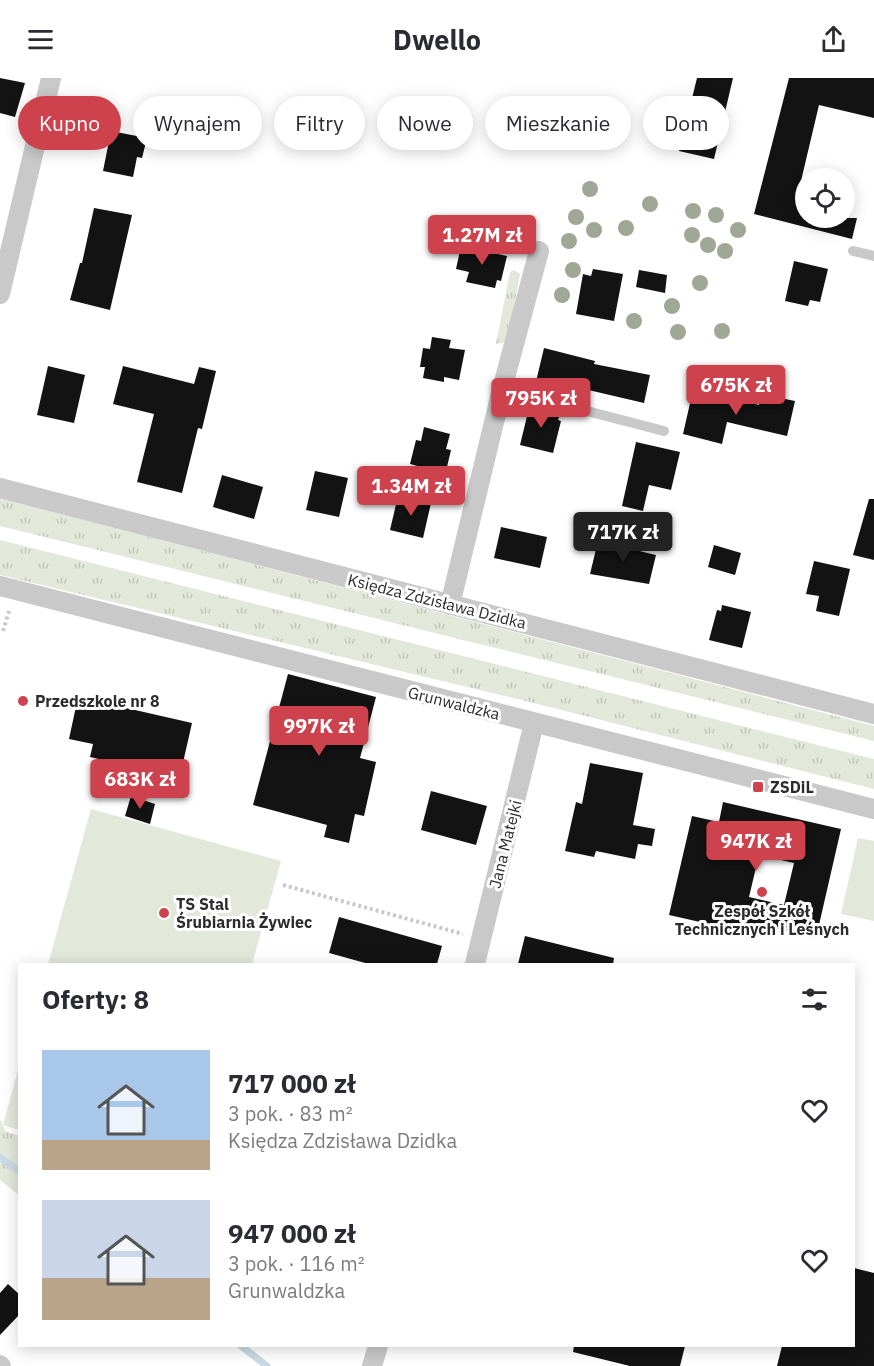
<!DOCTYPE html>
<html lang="pl">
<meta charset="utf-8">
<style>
body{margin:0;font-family:"IBM Plex Sans",sans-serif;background:#f2f2f3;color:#2b2b33;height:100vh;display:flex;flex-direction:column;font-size:22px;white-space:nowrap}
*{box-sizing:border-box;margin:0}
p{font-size:20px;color:#7c7c81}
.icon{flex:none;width:33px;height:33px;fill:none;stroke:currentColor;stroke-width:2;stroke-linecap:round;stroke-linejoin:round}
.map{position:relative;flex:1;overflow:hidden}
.panel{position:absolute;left:18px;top:885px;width:837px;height:384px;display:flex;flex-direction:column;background:#fff;border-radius:0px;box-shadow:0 3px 15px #0003}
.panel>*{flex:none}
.top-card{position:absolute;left:18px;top:18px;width:838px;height:54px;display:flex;gap:12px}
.buttons{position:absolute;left:795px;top:90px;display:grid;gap:12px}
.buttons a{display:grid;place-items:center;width:60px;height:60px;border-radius:50%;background:#fff;box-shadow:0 3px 15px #0003;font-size:30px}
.price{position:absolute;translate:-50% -51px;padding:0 14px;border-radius:6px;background:#ce424e;color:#fff;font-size:20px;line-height:39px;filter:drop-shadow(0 2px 3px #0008)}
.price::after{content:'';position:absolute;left:50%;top:36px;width:18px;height:14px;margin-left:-9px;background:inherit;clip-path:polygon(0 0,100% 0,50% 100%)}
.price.selected{background:#222;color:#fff}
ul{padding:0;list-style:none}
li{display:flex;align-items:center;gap:18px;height:150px;padding:0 24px}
li span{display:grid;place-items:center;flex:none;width:168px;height:120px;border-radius:0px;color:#555}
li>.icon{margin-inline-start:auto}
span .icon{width:72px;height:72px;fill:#fffc;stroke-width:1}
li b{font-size:26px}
h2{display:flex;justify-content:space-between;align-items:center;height:72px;padding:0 24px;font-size:26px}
.pill{padding:0 21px;border-radius:27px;background:#fff;box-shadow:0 3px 15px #0003;font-size:21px;line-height:54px}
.pill.selected{background:#ce424e;color:#fff}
header{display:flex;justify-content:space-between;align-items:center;height:78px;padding:0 24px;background:#fff;font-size:27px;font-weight:800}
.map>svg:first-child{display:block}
.grass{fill:url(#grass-tufts)}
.pitch{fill:#e2e8da}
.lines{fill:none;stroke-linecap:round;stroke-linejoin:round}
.stream{stroke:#c9dbe5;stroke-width:7}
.building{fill:#131313;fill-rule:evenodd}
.path{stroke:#c9c9c9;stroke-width:4;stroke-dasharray:3 3;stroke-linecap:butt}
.lane{stroke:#c9c9c9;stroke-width:10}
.street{stroke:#c9c9c9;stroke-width:20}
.tree{fill:#9ea895}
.poi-dot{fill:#ce424e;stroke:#fff;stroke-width:2}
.labels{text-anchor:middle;stroke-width:6;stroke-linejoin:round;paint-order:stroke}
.street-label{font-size:16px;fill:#2c2c2c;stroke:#fff}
.poi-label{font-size:16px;font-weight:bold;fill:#2c2c2c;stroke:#fff;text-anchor:start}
</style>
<header><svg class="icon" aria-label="menu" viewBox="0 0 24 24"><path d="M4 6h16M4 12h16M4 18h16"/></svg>Dwello<svg class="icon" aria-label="share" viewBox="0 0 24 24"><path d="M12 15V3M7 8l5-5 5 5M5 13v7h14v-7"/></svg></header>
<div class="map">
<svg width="874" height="1288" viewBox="0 0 874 1288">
<defs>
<pattern id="grass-tufts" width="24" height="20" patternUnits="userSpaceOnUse" patternTransform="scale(1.5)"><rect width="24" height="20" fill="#e2e8da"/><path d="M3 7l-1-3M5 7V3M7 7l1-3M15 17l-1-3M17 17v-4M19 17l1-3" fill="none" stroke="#c2c7bb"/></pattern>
</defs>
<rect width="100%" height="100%" fill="#fff"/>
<!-- grass -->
<g class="grass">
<path d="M 514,192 L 520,196 L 507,264 L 496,266 L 510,194 Z"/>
<path d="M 0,420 L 874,648 L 874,663 L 0,448 Z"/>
<path d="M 0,462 L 874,681 L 874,711 L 522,622 L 0,497 Z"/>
<path d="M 0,1041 L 5,1053 L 19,1058 L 19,1117 L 0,1102 Z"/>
</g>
<!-- pitch -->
<g class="pitch">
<path d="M 91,731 L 281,783 L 252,886 L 48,886 Z"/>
<path d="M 858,760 L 874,763 L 874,843 L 841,836 Z"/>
<path d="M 19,988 L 20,1052 L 19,1052 L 3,1047 Z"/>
</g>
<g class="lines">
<!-- stream -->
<g class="stream">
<path d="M 0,1079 L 20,1094"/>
<path d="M 241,1268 L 267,1288"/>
</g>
</g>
<!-- building -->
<g class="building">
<path d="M 0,0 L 25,5 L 15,39 L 0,35 Z"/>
<path d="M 697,0 L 733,0 L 714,81 L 679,73 Z"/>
<path d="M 789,0 L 874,0 L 874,40 L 819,27 L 796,124 L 806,126 L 806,140 L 857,140 L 852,161 L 754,136 Z"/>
<path d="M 111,53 L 147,60 L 142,80 L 137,79 L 133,99 L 103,93 Z"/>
<path d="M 94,130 L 132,137 L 110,232 L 70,222 L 80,185 L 82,185 Z"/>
<path d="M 461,168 L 507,178 L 501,203 L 497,202 L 495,210 L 466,204 L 469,194 L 456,191 Z"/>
<path d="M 794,183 L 828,191 L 820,224 L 810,222 L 808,228 L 785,223 Z"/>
<path d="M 593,191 L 623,196 L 614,243 L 576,236 L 583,196 L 591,198 Z"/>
<path d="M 639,192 L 667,197 L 665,215 L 636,209 Z"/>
<path d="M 432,259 L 451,262 L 449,270 L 465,272 L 459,302 L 444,299 L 444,304 L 423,300 L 425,289 L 420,289 L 423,270 L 430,271 Z"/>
<path d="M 544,270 L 595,283 L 594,286 L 650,297 L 644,325 L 567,307 L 564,319 L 534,312 Z"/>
<path d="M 48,288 L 85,297 L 74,345 L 37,337 Z"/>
<path d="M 123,288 L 194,306 L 199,289 L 216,293 L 202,351 L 198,350 L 182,415 L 137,404 L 154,336 L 113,326 Z"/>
<path d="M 693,312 L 759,327 L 761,316 L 795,323 L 787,358 L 727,344 L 722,366 L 683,356 Z"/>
<path d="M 530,326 L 561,334 L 558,342 L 561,343 L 553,375 L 520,367 Z"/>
<path d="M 424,349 L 450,356 L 446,371 L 451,372 L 447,389 L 442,388 L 440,394 L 410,386 L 416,362 L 421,363 Z"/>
<path d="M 636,364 L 680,374 L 671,412 L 649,407 L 643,433 L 622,428 Z"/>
<path d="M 315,393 L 348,400 L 339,439 L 306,432 Z"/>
<path d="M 222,397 L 263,409 L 254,441 L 213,429 Z"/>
<path d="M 398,418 L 431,425 L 423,460 L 390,452 Z"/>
<path d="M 869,421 L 874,421 L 874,482 L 853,477 Z"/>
<path d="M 501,449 L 547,459 L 540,490 L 494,480 Z"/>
<path d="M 598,463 L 656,477 L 649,506 L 590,496 Z"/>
<path d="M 714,467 L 741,475 L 735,497 L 708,489 Z"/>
<path d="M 814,483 L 850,491 L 839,538 L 816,533 L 819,518 L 806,516 Z"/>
<path d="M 722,527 L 751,534 L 742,570 L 709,562 L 717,532 L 721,533 Z"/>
<path d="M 288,596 L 376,619 L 360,680 L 376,684 L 364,738 L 355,736 L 349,765 L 324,759 L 327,747 L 253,727 Z"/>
<path d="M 78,619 L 192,645 L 182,689 L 155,682 L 149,685 L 117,681 L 116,685 L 90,679 L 93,666 L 69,661 Z"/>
<path d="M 590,685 L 643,695 L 633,747 L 655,751 L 652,768 L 638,766 L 635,781 L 596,773 L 594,779 L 565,773 L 576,724 L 582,726 Z"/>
<path d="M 431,713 L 487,728 L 476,767 L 421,752 Z"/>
<path d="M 131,718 L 155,726 L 150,746 L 125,738 Z"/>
<path d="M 723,724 L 841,751 L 816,860 L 755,846 L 753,856 L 669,837 L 692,738 L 719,744 ZM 759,777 L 794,785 L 784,827 L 749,819 Z"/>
<path d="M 339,839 L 442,868 L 437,886 L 369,886 L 329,875 Z"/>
<path d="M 525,858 L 614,880 L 613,886 L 518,886 Z"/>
<path d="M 854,1190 L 874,1195 L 874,1288 L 777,1288 L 782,1268 L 854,1268 Z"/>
<path d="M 8,1206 L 20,1217 L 20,1236 L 0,1257 L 0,1215 Z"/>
<path d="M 574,1268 L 685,1268 L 680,1288 L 630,1288 L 573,1274 Z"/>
</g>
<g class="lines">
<!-- path -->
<g class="path">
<path d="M 3,553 L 10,530"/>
<path d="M 283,807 L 463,856"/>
</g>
<!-- lane -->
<g class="lane">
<path d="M 853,173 L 874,178"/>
<path d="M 502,311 L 664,353"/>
</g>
<!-- street -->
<g class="street">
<path d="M 0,216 L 51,0"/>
<path d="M 0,410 L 874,636"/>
<path d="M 0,508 L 874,731"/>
<path d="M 450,527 L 502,311 L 539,173"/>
<path d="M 475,886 L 534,645"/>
<path d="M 0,1287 L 1,1288"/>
<path d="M 372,1288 L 378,1268"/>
</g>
</g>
<!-- trees -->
<g class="tree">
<circle cx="590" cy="111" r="8"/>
<circle cx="650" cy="126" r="8"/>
<circle cx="693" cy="133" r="8"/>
<circle cx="716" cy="137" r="8"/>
<circle cx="576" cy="139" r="8"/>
<circle cx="626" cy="150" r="8"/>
<circle cx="594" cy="152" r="8"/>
<circle cx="738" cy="152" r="8"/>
<circle cx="692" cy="157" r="8"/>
<circle cx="569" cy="163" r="8"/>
<circle cx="520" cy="164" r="8"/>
<circle cx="708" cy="167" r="8"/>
<circle cx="725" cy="173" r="8"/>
<circle cx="573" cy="192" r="8"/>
<circle cx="700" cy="205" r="8"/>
<circle cx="562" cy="217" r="8"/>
<circle cx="672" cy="228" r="8"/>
<circle cx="634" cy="243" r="8"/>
<circle cx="722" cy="253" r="8"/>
<circle cx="678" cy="254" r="8"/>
</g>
<!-- markers -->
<g class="poi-dot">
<circle cx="23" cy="623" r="6"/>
<rect x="752" y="703" width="12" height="12" rx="3"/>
<circle cx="762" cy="814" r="6"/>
<circle cx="164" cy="835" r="6"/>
</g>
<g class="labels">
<!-- street labels -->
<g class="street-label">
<text transform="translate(437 523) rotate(14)" y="6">Księdza Zdzisława Dzidka</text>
<text transform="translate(454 625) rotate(14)" y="6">Grunwaldzka</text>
<text transform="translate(505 766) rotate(-76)" y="6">Jana Matejki</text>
</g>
<!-- poi labels -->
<g class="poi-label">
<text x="35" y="629">Przedszkole nr 8</text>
<text x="770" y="715">ZSDiL</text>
<text x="176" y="832">TS Stal<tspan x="176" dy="18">Śrubiarnia Żywiec</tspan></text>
<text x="762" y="839" text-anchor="middle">Zespół Szkół<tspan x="762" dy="18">Technicznych i Leśnych</tspan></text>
</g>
</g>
</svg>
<div class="buttons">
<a><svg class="icon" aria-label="locate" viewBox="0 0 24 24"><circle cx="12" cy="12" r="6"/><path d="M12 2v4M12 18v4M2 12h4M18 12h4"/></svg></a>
</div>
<b class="price" style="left:482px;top:188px">1.27M zł</b>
<b class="price" style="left:736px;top:338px">675K zł</b>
<b class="price" style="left:541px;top:351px">795K zł</b>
<b class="price" style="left:411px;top:439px">1.34M zł</b>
<b class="price selected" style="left:623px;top:485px">717K zł</b>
<b class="price" style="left:319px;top:679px">997K zł</b>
<b class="price" style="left:140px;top:732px">683K zł</b>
<b class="price" style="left:756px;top:794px">947K zł</b>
<div class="top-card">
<a class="pill selected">Kupno</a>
<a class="pill">Wynajem</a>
<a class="pill">Filtry</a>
<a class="pill">Nowe</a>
<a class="pill">Mieszkanie</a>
<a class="pill">Dom</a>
</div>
<section class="panel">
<h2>Oferty: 8<svg class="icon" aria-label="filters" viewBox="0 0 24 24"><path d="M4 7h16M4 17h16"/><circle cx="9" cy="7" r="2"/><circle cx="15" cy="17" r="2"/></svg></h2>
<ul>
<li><span style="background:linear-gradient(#a9c7e8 75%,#b9a48a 0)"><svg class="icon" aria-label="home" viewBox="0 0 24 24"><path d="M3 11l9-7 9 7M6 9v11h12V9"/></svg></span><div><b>717 000 zł</b><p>3 pok. · 83 m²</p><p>Księdza Zdzisława Dzidka</p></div><svg class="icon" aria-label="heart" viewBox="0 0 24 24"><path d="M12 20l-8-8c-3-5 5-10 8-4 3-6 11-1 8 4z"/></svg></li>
<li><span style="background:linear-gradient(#c9d6e8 65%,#b9a48a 0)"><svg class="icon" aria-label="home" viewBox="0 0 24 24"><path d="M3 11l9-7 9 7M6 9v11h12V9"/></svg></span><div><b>947 000 zł</b><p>3 pok. · 116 m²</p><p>Grunwaldzka</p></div><svg class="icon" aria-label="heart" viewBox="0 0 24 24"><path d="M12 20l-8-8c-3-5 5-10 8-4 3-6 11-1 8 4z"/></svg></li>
</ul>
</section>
</div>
